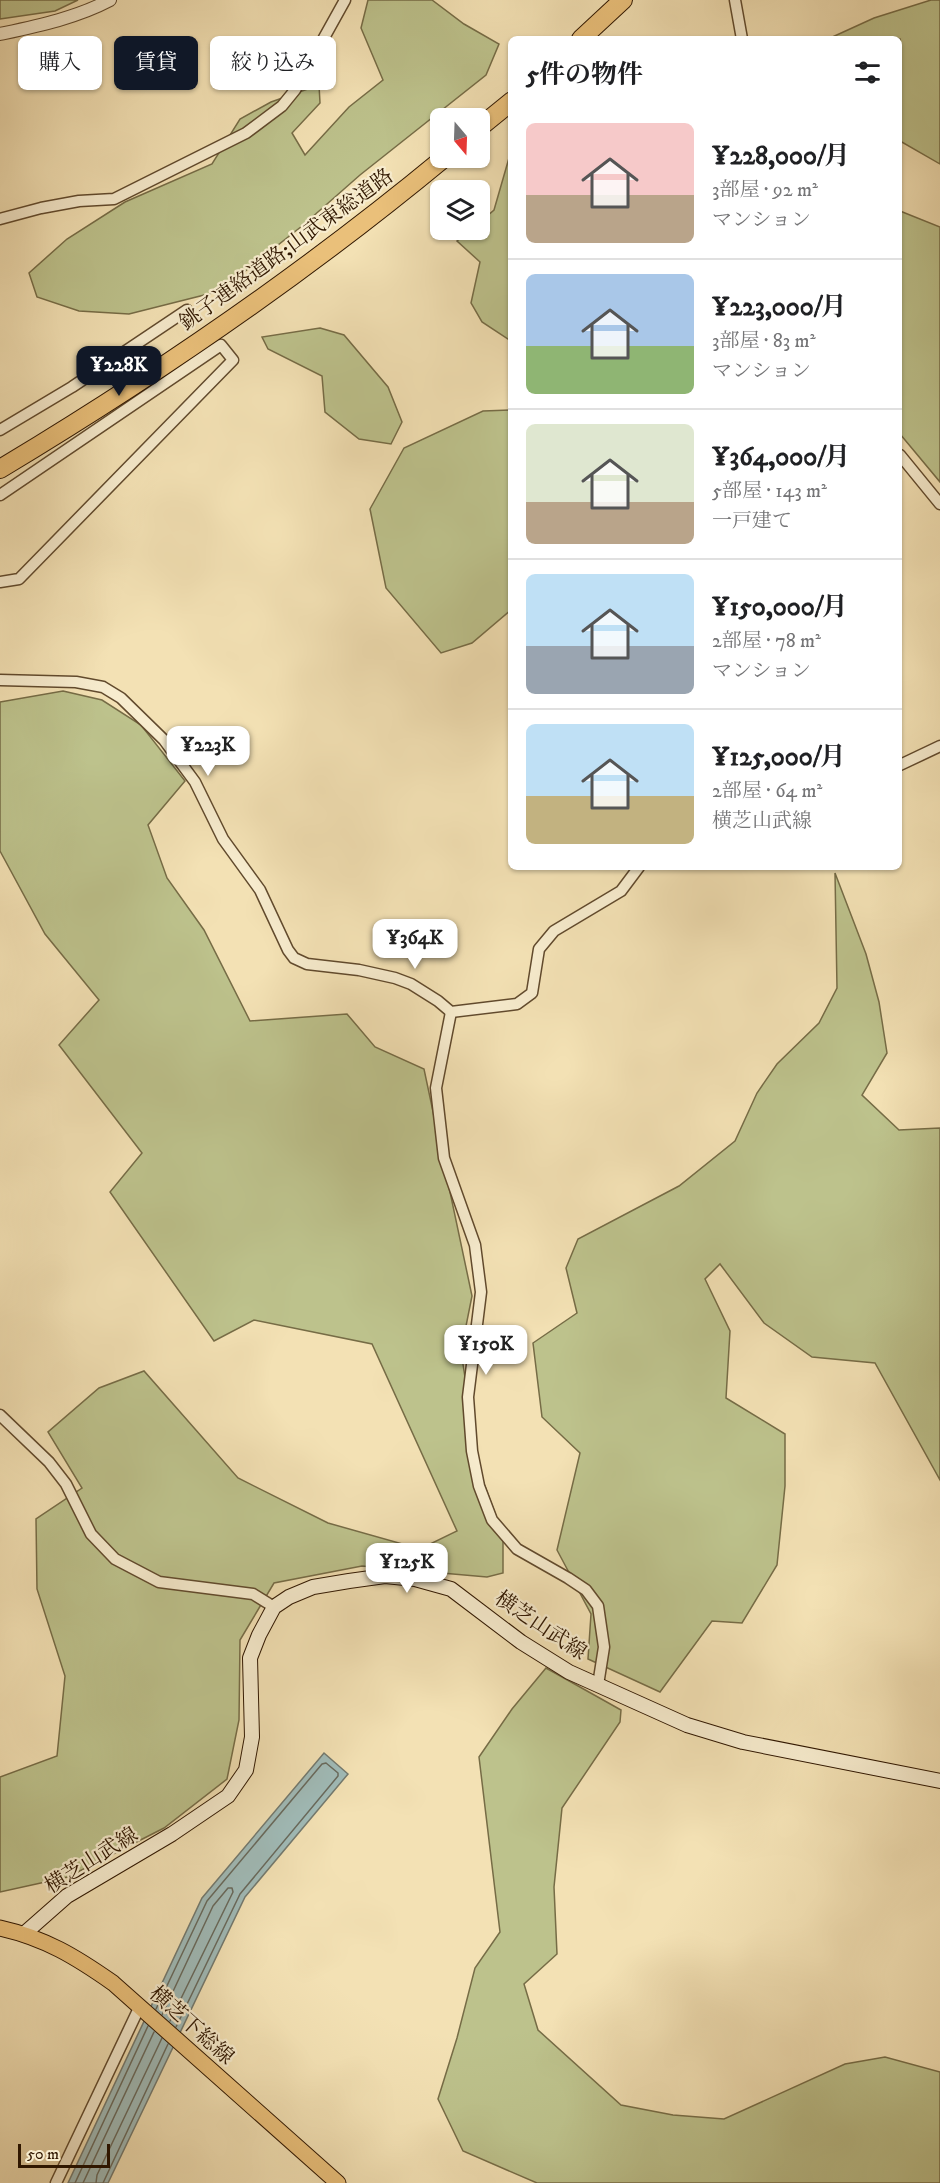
<!DOCTYPE html>
<html lang="ja">
<meta charset="utf-8">
<style>
body{margin:0;font-family:"IM FELL DW Pica","Noto Serif JP",serif;background:#f2f2f2;color:#202124;height:100vh;display:flex;flex-direction:column;font-size:22px;white-space:nowrap}
*{box-sizing:border-box;margin:0}
p{font-size:20px;color:#757577}
.icon{flex:none;width:33px;height:33px;fill:none;stroke:currentColor;stroke-width:2;stroke-linecap:round;stroke-linejoin:round}
.map{position:relative;flex:1;overflow:hidden}
.details{position:absolute;left:508px;top:36px;width:394px;height:834px;display:flex;flex-direction:column;background:#fff;border-radius:9px;box-shadow:0 2px 4px #0004}
.details>*{flex:none}
.banner{position:absolute;left:18px;top:36px;width:400px;height:54px;display:flex;gap:12px}
.needle{width:39px;rotate:161deg}
.controls{position:absolute;left:430px;top:108px;display:grid;gap:12px}
.controls a{display:grid;place-items:center;width:60px;height:60px;border-radius:9px;background:#fff;box-shadow:0 2px 4px #0004;font-size:30px}
.scale{position:absolute;left:18px;bottom:15px;width:92px;box-sizing:border-box;padding-left:6px;border:3px solid #301700;border-top:0;font-size:16px;line-height:21px;white-space:nowrap;color:#301700;-webkit-text-stroke:4px #f7ecce;paint-order:stroke}
.price{position:absolute;translate:-50% -51px;padding:0 14px;border-radius:12px;background:#fff;color:#222;font-size:20px;line-height:39px;filter:drop-shadow(0 2px 3px #0008)}
.price::after{content:'';position:absolute;left:50%;top:36px;width:18px;height:14px;margin-left:-9px;background:inherit;clip-path:polygon(0 0,100% 0,50% 100%)}
.price.current{background:#111827;color:#fff}
ul{padding:0;list-style:none}
li{display:flex;align-items:center;gap:18px;height:150px;padding:0 18px}
li+li{border-top:2px solid #e0e0e0}
li span{display:grid;place-items:center;flex:none;width:168px;height:120px;border-radius:9px;color:#555}
li>.icon{margin-inline-start:auto}
span .icon{width:72px;height:72px;fill:#fffc;stroke-width:1}
li b{font-size:26px}
h2{display:flex;justify-content:space-between;align-items:center;height:72px;padding:0 18px;font-size:26px}
.chip{padding:0 21px;border-radius:9px;background:#fff;box-shadow:0 2px 4px #0004;font-size:21px;line-height:54px}
.chip.current{background:#111827;color:#fff}
.map>svg:first-child{display:block}
.green{fill:#bdc28c;stroke:#766c46;stroke-width:1.5}
.water{fill:#a0bbb8;stroke:#73796e;stroke-width:1.5}
.lines{fill:none;stroke-linecap:round;stroke-linejoin:round}
.shore{stroke:#68695c;stroke-width:1.5}
.minor-casing{stroke:#614a2d;stroke-width:13}
.tertiary-casing{stroke:#614a2d;stroke-width:14}
.secondary-casing{stroke:#301700;stroke-width:16}
.primary-casing{stroke:#301700;stroke-width:17}
.motorway-casing{stroke:#301700;stroke-width:20}
.minor{stroke:#f7ecce;stroke-width:10}
.tertiary{stroke:#f7ecce;stroke-width:12}
.secondary{stroke:#f7ecce;stroke-width:14}
.primary{stroke:#eac07a;stroke-width:15}
.motorway{stroke:#eac07a;stroke-width:18}
.labels{text-anchor:middle;stroke-width:4.5;stroke-linejoin:round;paint-order:stroke}
.street-label{font-size:21px;fill:#301700;stroke:#f7ecce}
</style>
<div class="map">
<svg width="940" height="2183" viewBox="0 0 940 2183">
<rect width="100%" height="100%" fill="#f3e1b4"/>
<filter id="stains"><feTurbulence type="fractalNoise" baseFrequency=".00333" numOctaves="4"/><feColorMatrix values="0 0 0 0 .2 0 0 0 0 .09 0 0 0 0 .02 0 0 0 .5 -.17"/></filter>
<radialGradient id="worn" r=".72"><stop offset=".6" stop-color="#630" stop-opacity="0"/><stop offset="1" stop-color="#630" stop-opacity=".3"/></radialGradient>
<!-- green -->
<g class="green">
<path d="M 0,0 L 78,0 L 55,11 L 0,19 Z"/>
<path d="M 368,0 L 432,0 L 464,24 L 499,44 L 486,75 L 360,175 L 302,226 L 220,291 L 129,314 L 79,311 L 37,297 L 29,273 L 67,239 L 125,202 L 212,164 L 240,119 L 271,102 L 319,85 L 320,103 L 292,133 L 305,155 L 349,107 L 383,80 L 361,28 Z"/>
<path d="M 931,0 L 940,0 L 940,164 L 900,141 L 900,39 L 828,39 L 874,18 Z"/>
<path d="M 511,151 L 511,341 L 482,322 L 471,303 L 480,262 L 457,241 L 471,230 L 480,230 L 480,222 L 494,210 Z"/>
<path d="M 900,211 L 940,227 L 940,482 L 900,434 Z"/>
<path d="M 320,328 L 344,335 L 388,387 L 402,422 L 391,444 L 359,439 L 325,412 L 322,376 L 268,349 L 262,337 Z"/>
<path d="M 511,410 L 511,610 L 472,643 L 441,653 L 386,588 L 370,509 L 404,448 L 483,411 Z"/>
<path d="M 63,691 L 102,700 L 141,725 L 185,781 L 148,825 L 167,878 L 204,930 L 250,1021 L 347,1014 L 375,1047 L 424,1069 L 472,1296 L 461,1351 L 468,1397 L 472,1451 L 503,1535 L 503,1573 L 487,1577 L 362,1566 L 274,1583 L 240,1640 L 239,1720 L 227,1779 L 164,1828 L 68,1877 L 0,1892 L 0,1777 L 57,1756 L 65,1676 L 37,1589 L 36,1519 L 82,1488 L 48,1432 L 99,1388 L 144,1371 L 238,1478 L 328,1523 L 420,1549 L 457,1531 L 372,1344 L 254,1320 L 214,1341 L 110,1192 L 142,1153 L 59,1045 L 99,1000 L 45,934 L 0,851 L 0,702 Z"/>
<path d="M 835,873 L 866,954 L 879,1002 L 887,1053 L 862,1095 L 899,1130 L 940,1128 L 940,1480 L 875,1363 L 812,1357 L 764,1323 L 720,1264 L 705,1279 L 730,1331 L 726,1398 L 785,1434 L 785,1486 L 777,1565 L 742,1623 L 712,1621 L 660,1692 L 588,1659 L 591,1614 L 557,1550 L 580,1453 L 542,1417 L 533,1343 L 577,1313 L 566,1268 L 578,1239 L 679,1186 L 735,1141 L 757,1093 L 777,1064 L 819,1023 L 837,988 Z"/>
<path d="M 546,1668 L 621,1710 L 620,1722 L 562,1808 L 554,1887 L 557,1954 L 524,1984 L 538,2030 L 621,2105 L 673,2115 L 724,2119 L 845,2064 L 885,2057 L 940,2072 L 940,2183 L 537,2183 L 463,2151 L 438,2099 L 457,2038 L 475,1968 L 500,1932 L 479,1757 L 512,1709 Z"/>
</g>
<!-- water -->
<path class="water" d="M 324,1753 L 348,1774 L 245,1897 L 108,2183 L 68,2183 L 202,1898 Z"/>
<g class="lines">
<!-- shore -->
<g class="shore">
<path d="M 156,2009 L 207,1901 L 322,1764 L 326,1763 L 338,1773 L 338,1776 L 240,1894 L 176,2027"/>
<path d="M 162,2015 L 213,1906 L 228,1888 L 232,1888 L 233,1892 L 170,2021"/>
<path d="M 75,2183 L 148,2026"/>
<path d="M 83,2183 L 154,2032"/>
<path d="M 96,2183 L 97,2175 L 162,2038"/>
<path d="M 103,2183 L 168,2044"/>
</g>
<!-- minor casing -->
<g class="minor-casing">
<g id="minor">
<path d="M 735,0 L 742,39"/>
<path d="M 0,219 L 41,208 L 79,201 L 114,199 L 246,133 L 282,106 L 295,90 L 345,0"/>
<path d="M 0,430 L 72,387 L 187,310"/>
<path d="M 900,455 L 940,504"/>
<path d="M 0,495 L 221,345 L 233,360 L 19,579 L 0,582"/>
<path d="M 0,680 L 76,682 L 103,687 L 121,698 L 164,740 L 195,782 L 223,839 L 260,890 L 288,950 L 294,958 L 307,964 L 359,970 L 395,978 L 411,984 L 438,1001 L 451,1012 L 517,1004 L 532,993 L 539,949 L 554,931 L 621,891 L 639,867"/>
<path d="M 900,765 L 940,746"/>
<path d="M 451,1012 L 436,1088 L 444,1158 L 475,1245 L 481,1292 L 468,1397 L 472,1451 L 479,1486 L 492,1520 L 517,1549 L 568,1578 L 586,1590 L 598,1606 L 604,1647 L 598,1685"/>
<path d="M 0,1415 L 49,1462 L 66,1484 L 91,1534 L 115,1559 L 159,1582 L 253,1594 L 274,1607"/>
<path d="M 56,2183 L 140,2006"/>
</g>
</g>
<!-- tertiary casing -->
<g class="tertiary-casing">
<path id="tertiary" d="M 0,34 C 37,26 76,18 110,0"/>
</g>
<!-- secondary casing -->
<g class="secondary-casing">
<path id="secondary" d="M 25,1933 L 67,1896 L 172,1834 L 228,1796 L 246,1770 L 252,1737 L 250,1658 L 259,1635 L 274,1607 L 289,1597 L 313,1587 L 349,1581 L 385,1576 L 415,1579 L 451,1589 L 521,1642 L 569,1672 L 687,1725 L 743,1742 L 940,1781"/>
</g>
<!-- primary casing -->
<g class="primary-casing">
<path id="primary" d="M 0,1928 C 45,1938 76,1957 113,1983 L 338,2183"/>
</g>
<!-- motorway casing -->
<g class="motorway-casing">
<g id="motorway">
<path d="M 581,39 L 623,0"/>
<path d="M 480,127 L 512,101"/>
<path d="M 0,469 C 155,376 305,273 444,158"/>
</g>
</g>
<!-- minor -->
<use href="#minor" class="minor"/>
<!-- tertiary -->
<use href="#tertiary" class="tertiary"/>
<!-- secondary -->
<use href="#secondary" class="secondary"/>
<!-- primary -->
<use href="#primary" class="primary"/>
<!-- motorway -->
<use href="#motorway" class="motorway"/>
</g>
<g class="labels">
<!-- street labels -->
<g class="street-label">
<text transform="translate(286 249) rotate(-36)" y="7">銚子連絡道路;山武東総道路</text>
<text transform="translate(541 1625) rotate(34)" y="7">横芝山武線</text>
<text transform="translate(91 1860) rotate(-32)" y="7">横芝山武線</text>
<text transform="translate(192 2025) rotate(42)" y="7">横芝下総線</text>
</g>
</g>
<rect width="100%" height="100%" filter="url(#stains)"/>
<rect width="100%" height="100%" fill="url(#worn)"/>
</svg>
<div class="controls">
<a><svg class="needle" viewBox="-14 -14 28 28"><path d="M0-13l5 13h-10z" fill="#e53935"/><path d="M0 13l5-13h-10z" fill="#757577"/></svg></a>
<a><svg class="icon" aria-label="layers" viewBox="0 0 24 24"><path d="M12 4l9 5-9 5-9-5zM3 14l9 5 9-5"/></svg></a>
</div>
<div class="scale">50 m</div>
<b class="price current" style="left:119px;top:397px">¥228K</b>
<b class="price" style="left:208px;top:777px">¥223K</b>
<b class="price" style="left:415px;top:970px">¥364K</b>
<b class="price" style="left:486px;top:1376px">¥150K</b>
<b class="price" style="left:407px;top:1594px">¥125K</b>
<div class="banner">
<a class="chip">購入</a>
<a class="chip current">賃貸</a>
<a class="chip">絞り込み</a>
</div>
<section class="details">
<h2>5件の物件<svg class="icon" aria-label="filters" viewBox="0 0 24 24"><path d="M4 7h16M4 17h16"/><circle cx="9" cy="7" r="2"/><circle cx="15" cy="17" r="2"/></svg></h2>
<ul>
<li><span style="background:linear-gradient(#f6c9c9 60%,#b9a48a 0)"><svg class="icon" aria-label="home" viewBox="0 0 24 24"><path d="M3 11l9-7 9 7M6 9v11h12V9"/></svg></span><div><b>¥228,000/月</b><p>3部屋 · 92 m²</p><p>マンション</p></div></li>
<li><span style="background:linear-gradient(#a9c7e8 60%,#8fb573 0)"><svg class="icon" aria-label="home" viewBox="0 0 24 24"><path d="M3 11l9-7 9 7M6 9v11h12V9"/></svg></span><div><b>¥223,000/月</b><p>3部屋 · 83 m²</p><p>マンション</p></div></li>
<li><span style="background:linear-gradient(#dfe7d0 65%,#b9a48a 0)"><svg class="icon" aria-label="home" viewBox="0 0 24 24"><path d="M3 11l9-7 9 7M6 9v11h12V9"/></svg></span><div><b>¥364,000/月</b><p>5部屋 · 143 m²</p><p>一戸建て</p></div></li>
<li><span style="background:linear-gradient(#bfe0f5 60%,#9aa5b1 0)"><svg class="icon" aria-label="home" viewBox="0 0 24 24"><path d="M3 11l9-7 9 7M6 9v11h12V9"/></svg></span><div><b>¥150,000/月</b><p>2部屋 · 78 m²</p><p>マンション</p></div></li>
<li><span style="background:linear-gradient(#bfe0f5 60%,#c2b280 0)"><svg class="icon" aria-label="home" viewBox="0 0 24 24"><path d="M3 11l9-7 9 7M6 9v11h12V9"/></svg></span><div><b>¥125,000/月</b><p>2部屋 · 64 m²</p><p>横芝山武線</p></div></li>
</ul>
</section>
</div>
